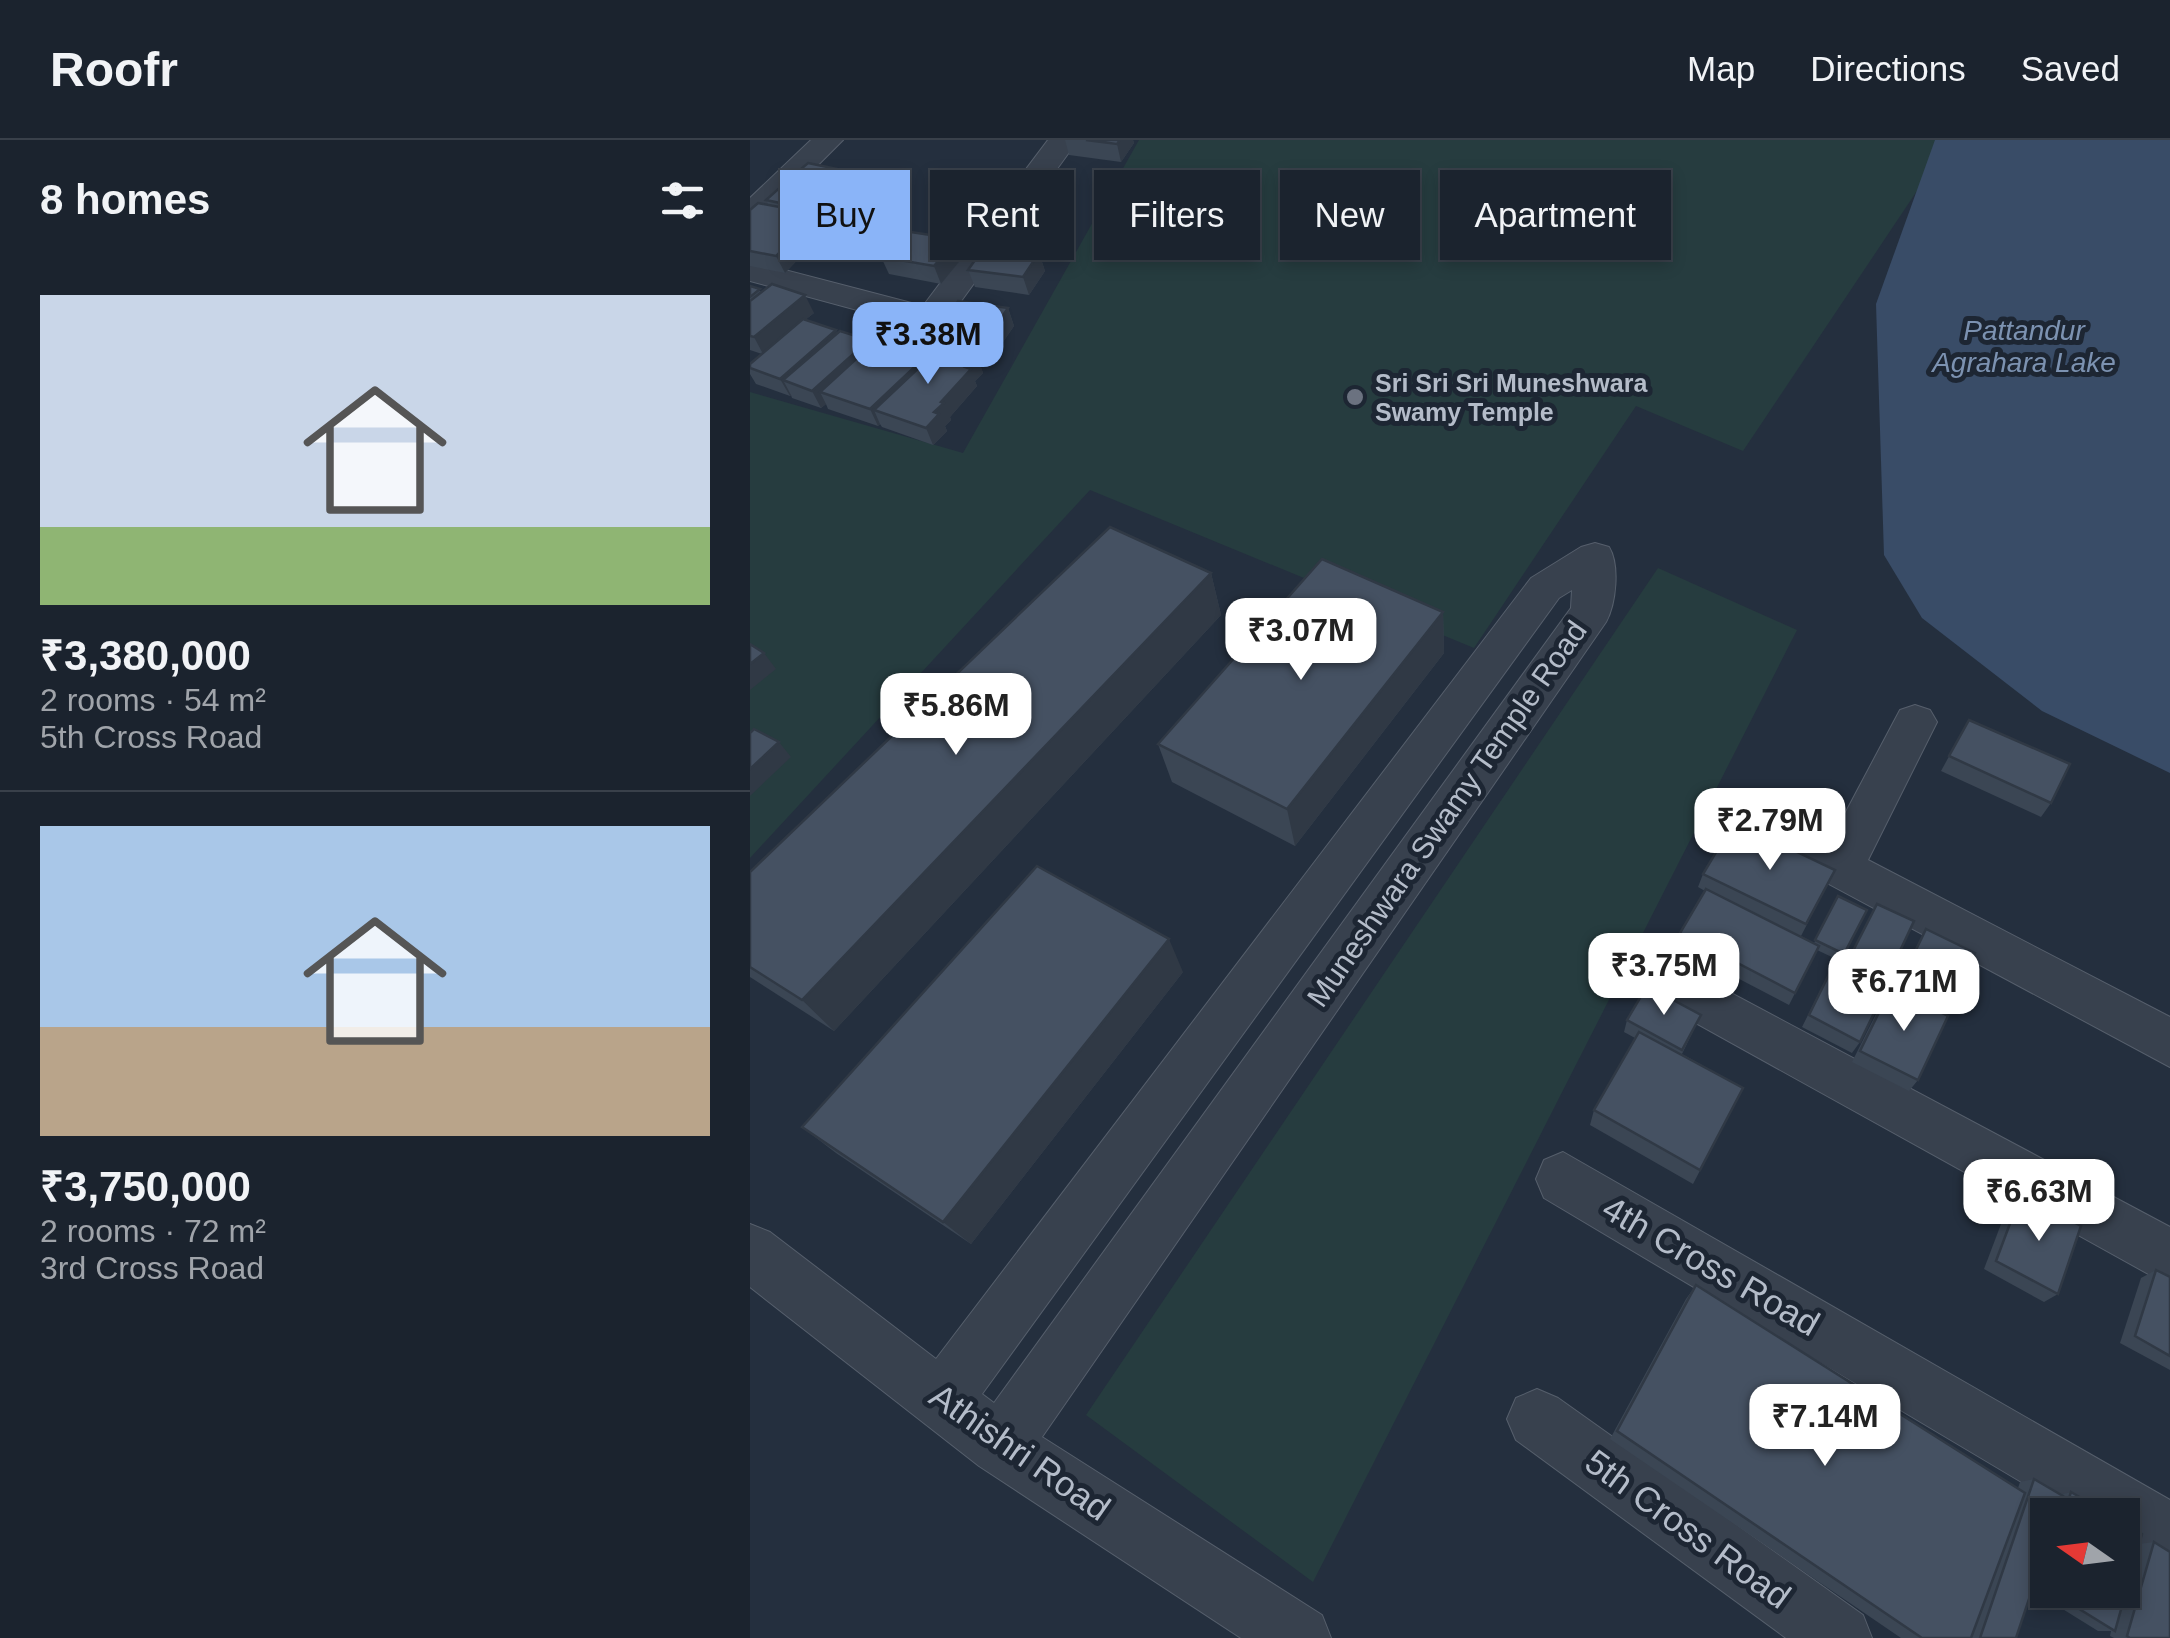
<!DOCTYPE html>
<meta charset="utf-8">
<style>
body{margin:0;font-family:Arial,sans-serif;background:#282f3a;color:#f1f3f6;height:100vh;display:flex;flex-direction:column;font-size:38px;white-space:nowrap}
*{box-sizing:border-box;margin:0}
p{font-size:32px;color:#a0a4aa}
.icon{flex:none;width:55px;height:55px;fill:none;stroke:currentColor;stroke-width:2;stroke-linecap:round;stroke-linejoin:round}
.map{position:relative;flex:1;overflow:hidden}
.details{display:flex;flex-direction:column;background:#1b232e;width:750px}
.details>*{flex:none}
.top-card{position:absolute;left:30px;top:30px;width:950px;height:90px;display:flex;gap:20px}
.needle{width:65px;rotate:284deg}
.controls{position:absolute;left:1280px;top:1358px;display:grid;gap:20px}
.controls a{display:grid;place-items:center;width:110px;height:110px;border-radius:0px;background:#1b232e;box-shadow:0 5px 15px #0003,0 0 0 2px #39404a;font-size:50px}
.price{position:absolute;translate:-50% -85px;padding:0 22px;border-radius:20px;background:#fff;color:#222;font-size:32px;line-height:65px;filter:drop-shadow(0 2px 5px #0008)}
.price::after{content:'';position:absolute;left:50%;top:60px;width:30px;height:22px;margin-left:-15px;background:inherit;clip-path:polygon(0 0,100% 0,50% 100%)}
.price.active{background:#8ab4f8;color:#111}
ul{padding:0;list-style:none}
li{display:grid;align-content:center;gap:20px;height:530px;padding:0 40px}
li+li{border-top:2px solid #39404a}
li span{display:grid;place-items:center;height:310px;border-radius:0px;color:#555}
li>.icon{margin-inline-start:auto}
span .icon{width:180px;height:180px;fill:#fffc;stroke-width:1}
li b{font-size:42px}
h2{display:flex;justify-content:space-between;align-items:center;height:120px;padding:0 40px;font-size:42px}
.chip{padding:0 35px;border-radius:0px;background:#1b232e;box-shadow:0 5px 15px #0003,0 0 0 2px #39404a;font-size:35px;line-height:90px}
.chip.active{background:#8ab4f8;color:#111}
header{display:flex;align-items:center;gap:60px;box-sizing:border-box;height:140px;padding:0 50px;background:#1b232e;border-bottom:2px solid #39404a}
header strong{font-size:48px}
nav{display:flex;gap:55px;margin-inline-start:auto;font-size:35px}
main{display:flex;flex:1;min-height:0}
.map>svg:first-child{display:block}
.green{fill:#263c3f}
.water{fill:#394c67}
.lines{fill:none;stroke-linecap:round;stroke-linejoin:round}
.minor-casing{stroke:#565f6c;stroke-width:2}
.minor{fill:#38414e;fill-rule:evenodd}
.wall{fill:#3b4654}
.shaded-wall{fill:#303945}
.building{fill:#455162;stroke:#303945;stroke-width:2.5}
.worship-dot{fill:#6b7280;stroke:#1d2633;stroke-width:4}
.labels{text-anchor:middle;stroke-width:10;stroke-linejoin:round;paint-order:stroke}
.far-poi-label{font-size:25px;font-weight:bold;fill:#b4bcc9;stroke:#1d2633;text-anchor:start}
.far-water-label{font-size:28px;font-style:italic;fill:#7c92b1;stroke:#1d2633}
.street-label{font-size:30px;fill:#b4bcc9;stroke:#1d2633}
.near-street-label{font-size:35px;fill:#b4bcc9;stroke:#1d2633}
</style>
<header>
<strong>Roofr</strong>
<nav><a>Map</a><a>Directions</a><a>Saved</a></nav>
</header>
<main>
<section class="details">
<h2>8 homes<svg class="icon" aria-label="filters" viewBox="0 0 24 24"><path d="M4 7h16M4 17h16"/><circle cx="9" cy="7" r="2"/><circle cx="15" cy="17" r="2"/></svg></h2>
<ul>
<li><span style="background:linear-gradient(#c9d6e8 75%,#8fb573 0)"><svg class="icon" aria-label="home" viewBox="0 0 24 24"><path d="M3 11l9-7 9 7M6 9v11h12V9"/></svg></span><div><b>₹3,380,000</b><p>2 rooms · 54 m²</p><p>5th Cross Road</p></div></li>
<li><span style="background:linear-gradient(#a9c7e8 65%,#b9a48a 0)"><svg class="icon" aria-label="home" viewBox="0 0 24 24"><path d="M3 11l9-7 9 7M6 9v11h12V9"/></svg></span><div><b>₹3,750,000</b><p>2 rooms · 72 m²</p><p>3rd Cross Road</p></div></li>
</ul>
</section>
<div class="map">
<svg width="1420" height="1498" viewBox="0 0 1420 1498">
<rect width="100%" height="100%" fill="#242f3e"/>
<!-- green -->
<g class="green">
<path d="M 389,0 L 1201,0 L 993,311 L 886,266 L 724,508 L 340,350 L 0,718 L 0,252 L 213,313 Z"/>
<path d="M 908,428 L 1047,490 L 563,1442 L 336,1275 Z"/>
</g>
<!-- water -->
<path class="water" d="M 1185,0 L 1420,0 L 1420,633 L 1292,571 L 1172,478 L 1134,415 L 1126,164 Z"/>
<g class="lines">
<!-- minor casing -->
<g class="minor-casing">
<g id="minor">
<path d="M 61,0 L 93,0 L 11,82 L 0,85 L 0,58 Z"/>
<path d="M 298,0 L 328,0 L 193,186 L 181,190 L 0,141 L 0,121 L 173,166 Z"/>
<path d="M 845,403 L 859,407 C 870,425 866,464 856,482 L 292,1297 L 572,1475 L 581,1498 L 491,1498 L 229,1326 L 0,1147 L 0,1084 L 20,1092 L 186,1219 L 781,438 L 831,407 ZM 822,450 L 821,468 L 244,1263 L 232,1254 L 809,458 Z"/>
<path d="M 1165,565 L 1180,570 L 1187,582 L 1118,720 L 1420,877 L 1420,927 L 969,685 L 962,672 L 969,659 L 985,653 L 1081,700 L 1150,570 Z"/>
<path d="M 906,813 L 1420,1087 L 1420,1146 L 888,851 L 881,835 L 888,819 Z"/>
<path d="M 813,1012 L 1420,1360 L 1420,1426 L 1372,1402 L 1372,1375 L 1327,1375 L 794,1058 L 786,1039 L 794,1020 Z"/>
<path d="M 787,1249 L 808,1258 L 1113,1475 L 1122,1498 L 1036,1498 L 766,1300 L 757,1279 L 766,1258 Z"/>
</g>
</g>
<!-- minor -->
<use href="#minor" class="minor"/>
</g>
<!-- wall -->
<g class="wall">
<path d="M 315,0 L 383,0 L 384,3 L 371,22 L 319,15 Z"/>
<path d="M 38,40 L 140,40 L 147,57 L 129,75 L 126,75 L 127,77 L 108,96 L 74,88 L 75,91 L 35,133 L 0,126 L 0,70 L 18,64 L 16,60 L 39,42 Z"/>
<path d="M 207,99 L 213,117 L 191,144 L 139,134 L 131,117 Z"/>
<path d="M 289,113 L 295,131 L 279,155 L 225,147 L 218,130 Z"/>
<path d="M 0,146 L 12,152 L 64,173 L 55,180 L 87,193 L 119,200 L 121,205 L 191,207 L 195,206 L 190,194 L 258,168 L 264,186 L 242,218 L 227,216 L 233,233 L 225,241 L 227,246 L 200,277 L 201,280 L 195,286 L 197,291 L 183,305 L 132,287 L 130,284 L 128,286 L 78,269 L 76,264 L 71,268 L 42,258 L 41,255 L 40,256 L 6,244 L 0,234 L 0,224 L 12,214 L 0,210 Z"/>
<path d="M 461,433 L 471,475 L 84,891 L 0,837 L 0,732 Z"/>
<path d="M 693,472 L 694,513 L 545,706 L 422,642 L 408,604 Z"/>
<path d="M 1219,580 L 1301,663 L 1291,677 L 1191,631 Z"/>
<path d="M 1085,730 L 1051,796 L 1064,803 L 1088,756 L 1117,770 L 1091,820 L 1096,823 L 1127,764 L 1141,830 L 1133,841 L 1110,902 L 1102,913 L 1052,887 L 1086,819 L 1067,810 L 1039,865 L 926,806 L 930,793 L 955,751 L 948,747 L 953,734 Z"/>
<path d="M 1176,789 L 1214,839 L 1208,845 L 1194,874 L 1168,940 L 1159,951 L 1102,922 L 1133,860 L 1141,848 L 1142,848 L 1154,824 L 1158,818 L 1160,819 Z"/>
<path d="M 433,832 L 221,1104 L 86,1013 L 52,987 Z"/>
<path d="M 951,875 L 932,914 L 993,948 L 943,1044 L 840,985 L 844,970 L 885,898 L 874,892 L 877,880 Z"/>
<path d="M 1271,1054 L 1308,1154 L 1294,1162 L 1234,1129 L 1259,1063 Z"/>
<path d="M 1406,1130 L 1420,1137 L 1420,1230 L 1370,1203 L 1391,1138 Z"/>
<path d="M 946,1145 L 1268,1348 L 1270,1342 L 1284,1339 L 1310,1355 L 1321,1352 L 1360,1375 L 1298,1375 L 1298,1450 L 1389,1404 L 1404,1402 L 1420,1498 L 1364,1498 L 1360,1496 L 1361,1491 L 1348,1491 L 1282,1450 L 1266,1498 L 1151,1498 L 860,1299 L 936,1159 Z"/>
</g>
<!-- shaded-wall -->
<g class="shaded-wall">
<path d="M 370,0 L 383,0 L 384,3 L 371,22 L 367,4 Z"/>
<path d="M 140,40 L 147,57 L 129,75 L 122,58 Z"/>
<path d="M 120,59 L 127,77 L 108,96 L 100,78 Z"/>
<path d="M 67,74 L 75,91 L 35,133 L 26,116 Z"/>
<path d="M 207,99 L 213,117 L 191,144 L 184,126 Z"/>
<path d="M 289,113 L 295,131 L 279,155 L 273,137 Z"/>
<path d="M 55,155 L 64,173 L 13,214 L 4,197 Z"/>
<path d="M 258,168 L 264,186 L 242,218 L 236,201 Z"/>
<path d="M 86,190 L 95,208 L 33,240 L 41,255 L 40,256 L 30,239 Z"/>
<path d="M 119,200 L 127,218 L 70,252 L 76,264 L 71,268 L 62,251 Z"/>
<path d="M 189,204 L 196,221 L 124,270 L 130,284 L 128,286 L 120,269 Z"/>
<path d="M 227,215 L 233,233 L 225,241 L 227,246 L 200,277 L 201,280 L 195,286 L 197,291 L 183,305 L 176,288 L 191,262 L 215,227 Z"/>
<path d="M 461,433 L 471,475 L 84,891 L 52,860 Z"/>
<path d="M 693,472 L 694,513 L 545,706 L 537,669 Z"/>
<path d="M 14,513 L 26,529 L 0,550 L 0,524 Z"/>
<path d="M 29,602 L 41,617 L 0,656 L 0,629 Z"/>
<path d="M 419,799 L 433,832 L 221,1104 L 193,1082 Z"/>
</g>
<!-- building -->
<g class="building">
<path d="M 336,0 L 370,0 L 367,4 Z"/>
<path d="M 58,23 L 140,40 L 122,58 L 38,40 Z"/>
<path d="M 36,42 L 120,59 L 100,78 L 16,60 Z"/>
<path d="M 8,63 L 67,74 L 26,116 L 0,111 L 0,70 Z"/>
<path d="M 154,91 L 207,99 L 184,126 L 131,117 Z"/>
<path d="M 235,106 L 289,113 L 273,137 L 218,130 Z"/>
<path d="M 22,144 L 55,155 L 4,197 L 0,196 L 0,161 Z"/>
<path d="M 0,146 L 10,149 L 0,157 Z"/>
<path d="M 208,161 L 258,168 L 236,201 L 190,194 Z"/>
<path d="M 53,179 L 86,190 L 30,239 L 0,228 L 0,224 Z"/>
<path d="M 140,188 L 189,204 L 120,269 L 70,252 Z"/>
<path d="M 90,191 L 119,200 L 62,251 L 33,240 Z"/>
<path d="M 193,205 L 227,215 L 215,227 L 221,229 L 191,262 L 194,263 L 184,272 L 189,274 L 176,288 L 124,270 Z"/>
<path d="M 360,387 L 461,433 L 52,860 L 0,827 L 0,732 Z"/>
<path d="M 572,419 L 693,472 L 537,669 L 408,604 Z"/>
<path d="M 0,504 L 14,513 L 0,524 Z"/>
<path d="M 1219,580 L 1320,624 L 1301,663 L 1199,616 Z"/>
<path d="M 4,589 L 29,602 L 0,629 L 0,593 Z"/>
<path d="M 984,682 L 1085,730 L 1056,784 L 953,734 Z"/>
<path d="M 287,726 L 419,799 L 193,1082 L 52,987 Z"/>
<path d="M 956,749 L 1069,806 L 1045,853 L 930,793 Z"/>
<path d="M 1088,756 L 1117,770 L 1094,814 L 1065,800 Z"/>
<path d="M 1127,764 L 1164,781 L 1141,830 L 1103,811 Z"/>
<path d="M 1176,789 L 1225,813 L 1214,839 L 1164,814 Z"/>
<path d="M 1087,818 L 1138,844 L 1110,902 L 1059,875 Z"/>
<path d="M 1158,818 L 1209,842 L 1197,869 L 1146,843 Z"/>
<path d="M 897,846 L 951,875 L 932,910 L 877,880 Z"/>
<path d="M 1141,848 L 1198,876 L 1168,940 L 1110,911 Z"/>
<path d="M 889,892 L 993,948 L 950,1030 L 844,970 Z"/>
<path d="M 1271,1054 L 1331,1086 L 1308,1154 L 1246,1121 Z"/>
<path d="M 1406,1130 L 1420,1137 L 1420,1216 L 1385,1196 Z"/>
<path d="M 946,1145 L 1275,1353 L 1221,1498 L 1172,1498 L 867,1291 Z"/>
<path d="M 1284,1339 L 1313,1356 L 1306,1375 L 1298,1375 L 1298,1402 L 1266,1498 L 1230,1498 Z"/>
<path d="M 1321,1352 L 1360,1375 L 1314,1375 Z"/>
<path d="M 1372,1383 L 1392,1394 L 1365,1491 L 1292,1446 L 1298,1427 L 1298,1450 L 1372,1450 Z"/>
<path d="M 1404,1402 L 1420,1412 L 1420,1498 L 1380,1498 L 1377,1496 Z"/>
</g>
<!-- markers -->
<circle class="worship-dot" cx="605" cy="257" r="10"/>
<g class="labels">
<!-- far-poi labels -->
<g class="far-poi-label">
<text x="625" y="252">Sri Sri Sri Muneshwara<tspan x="625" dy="29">Swamy Temple</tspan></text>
</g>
<!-- far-water labels -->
<g class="far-water-label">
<text x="1274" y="200">Pattandur<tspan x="1274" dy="32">Agrahara Lake</tspan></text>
</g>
<!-- street labels -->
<g class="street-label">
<text transform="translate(697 674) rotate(-55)" y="10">Muneshwara Swamy Temple Road</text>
</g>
<!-- near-street labels -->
<g class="near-street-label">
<text transform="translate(961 1126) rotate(30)" y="12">4th Cross Road</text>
<text transform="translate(270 1312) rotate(35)" y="12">Athishri Road</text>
<text transform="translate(938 1389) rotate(36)" y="12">5th Cross Road</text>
</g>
</g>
</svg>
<div class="controls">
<a><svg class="needle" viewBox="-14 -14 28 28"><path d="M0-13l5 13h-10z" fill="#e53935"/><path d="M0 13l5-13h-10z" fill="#a0a4aa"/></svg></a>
</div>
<b class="price active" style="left:178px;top:247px">₹3.38M</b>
<b class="price" style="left:551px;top:543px">₹3.07M</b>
<b class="price" style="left:206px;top:618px">₹5.86M</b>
<b class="price" style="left:1020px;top:733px">₹2.79M</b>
<b class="price" style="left:914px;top:878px">₹3.75M</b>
<b class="price" style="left:1154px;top:894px">₹6.71M</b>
<b class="price" style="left:1289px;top:1104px">₹6.63M</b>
<b class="price" style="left:1075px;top:1329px">₹7.14M</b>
<div class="top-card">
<a class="chip active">Buy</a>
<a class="chip">Rent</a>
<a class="chip">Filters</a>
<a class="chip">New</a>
<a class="chip">Apartment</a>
</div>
</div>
</main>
